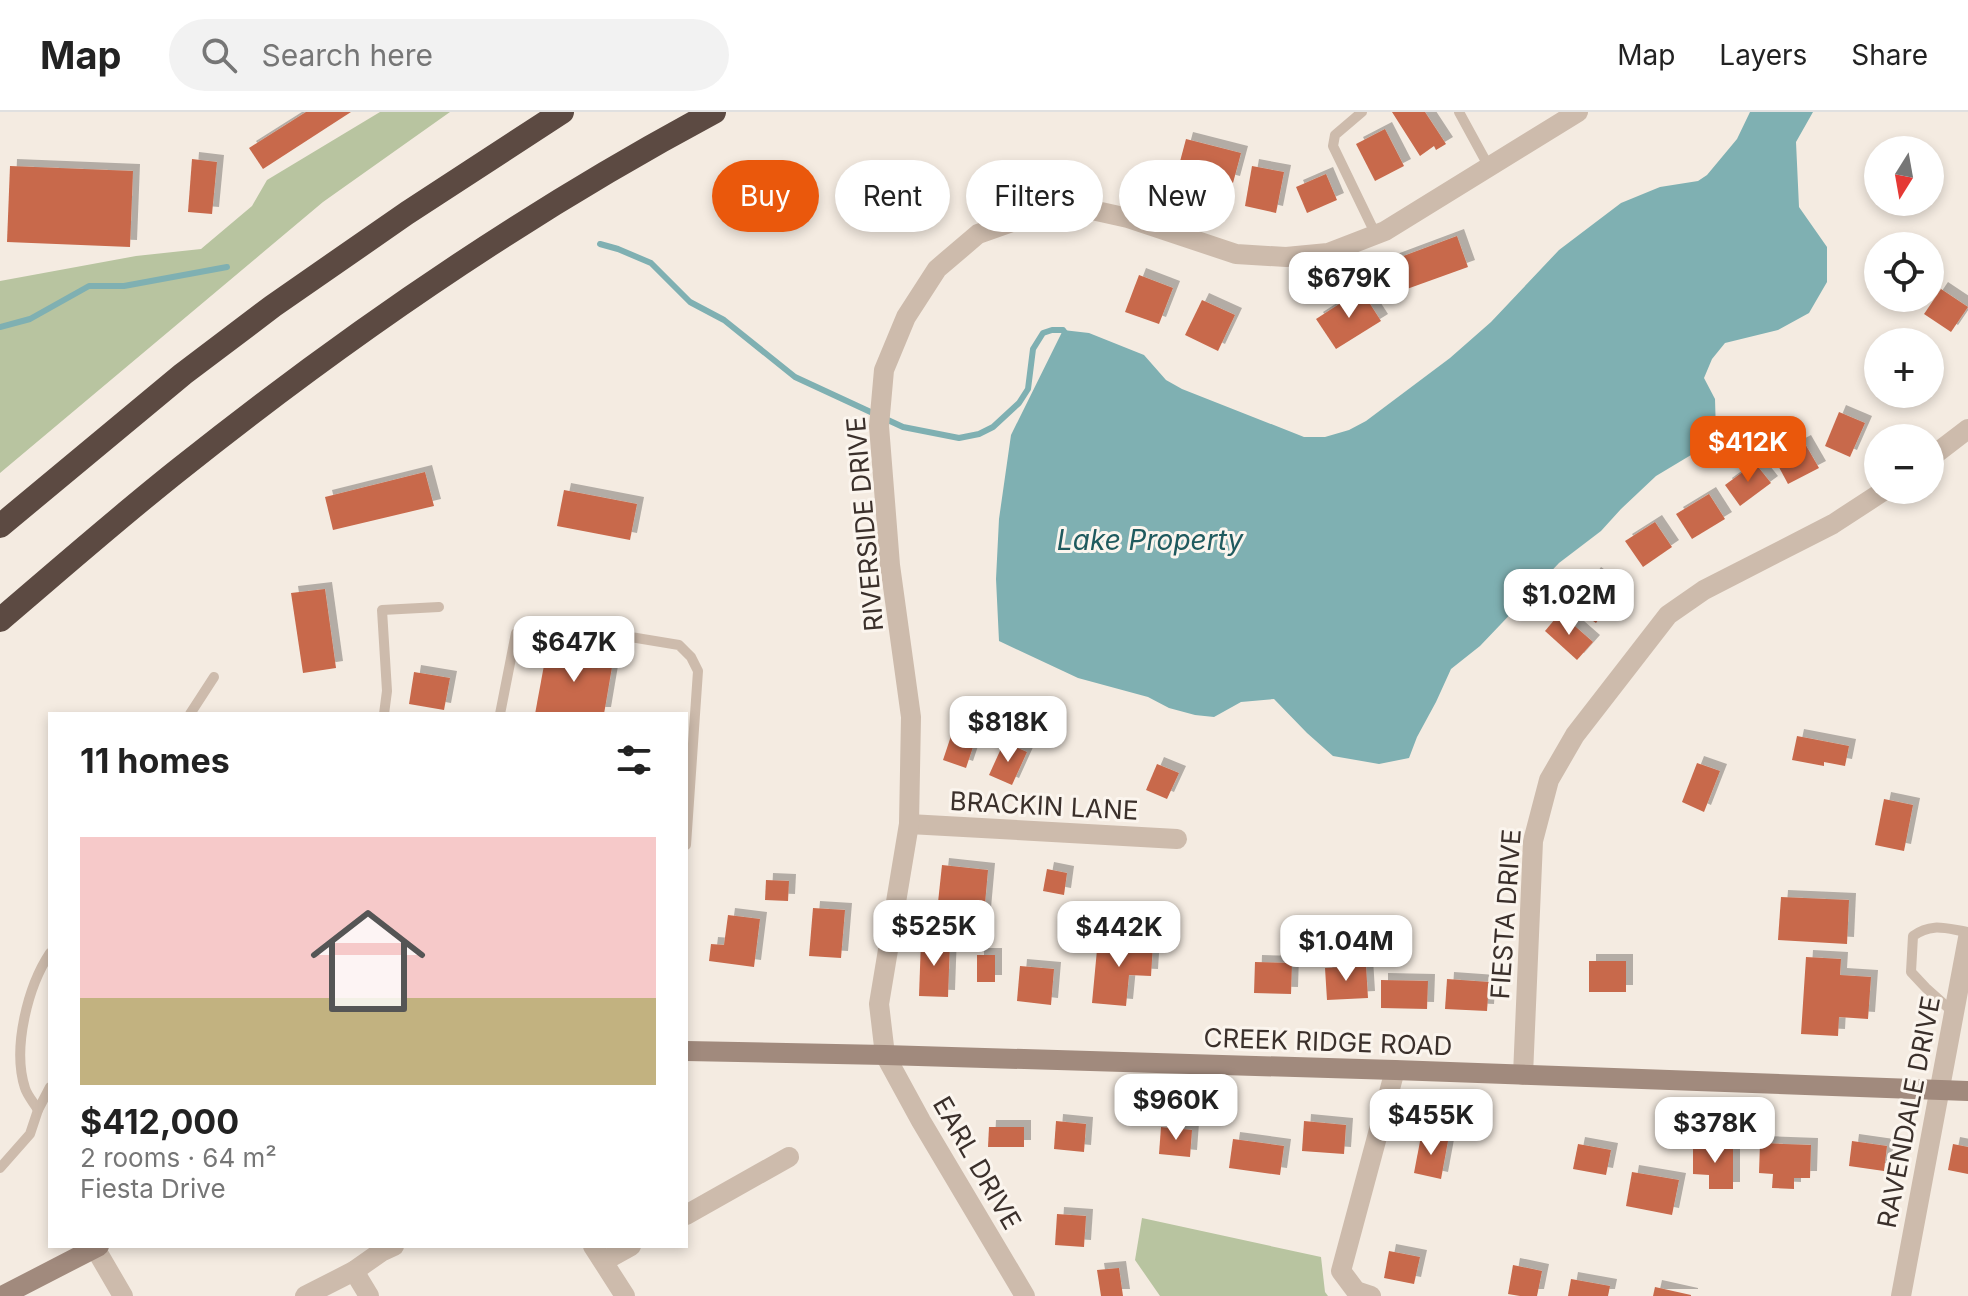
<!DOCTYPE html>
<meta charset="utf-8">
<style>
body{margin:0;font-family:Inter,sans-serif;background:#f2f2f2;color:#222;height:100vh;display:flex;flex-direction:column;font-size:30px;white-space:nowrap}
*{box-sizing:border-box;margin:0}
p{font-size:26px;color:#767676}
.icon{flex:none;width:44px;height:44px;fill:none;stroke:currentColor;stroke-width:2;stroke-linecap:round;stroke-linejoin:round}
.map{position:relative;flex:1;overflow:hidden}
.drawer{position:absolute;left:48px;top:600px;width:640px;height:536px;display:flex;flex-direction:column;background:#fff;border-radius:0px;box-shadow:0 4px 12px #0003}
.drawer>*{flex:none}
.guide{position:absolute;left:712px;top:48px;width:760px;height:72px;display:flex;gap:16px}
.needle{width:52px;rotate:191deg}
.tools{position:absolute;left:1864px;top:24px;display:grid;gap:16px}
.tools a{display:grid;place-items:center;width:80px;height:80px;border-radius:50%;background:#fff;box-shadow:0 4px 12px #0003;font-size:40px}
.price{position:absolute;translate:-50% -68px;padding:0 18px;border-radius:16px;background:#fff;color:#222;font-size:26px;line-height:52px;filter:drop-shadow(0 2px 4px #0008)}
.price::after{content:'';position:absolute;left:50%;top:48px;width:24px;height:18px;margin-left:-12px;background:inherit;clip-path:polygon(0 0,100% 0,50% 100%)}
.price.on{background:#ea580c;color:#fff}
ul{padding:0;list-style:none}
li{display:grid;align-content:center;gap:16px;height:424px;padding:0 32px}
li+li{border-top:2px solid #e0e0e0}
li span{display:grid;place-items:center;height:248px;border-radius:0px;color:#555}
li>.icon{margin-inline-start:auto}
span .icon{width:144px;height:144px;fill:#fffc;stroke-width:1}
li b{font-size:34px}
h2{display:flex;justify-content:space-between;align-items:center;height:96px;padding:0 32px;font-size:34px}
.pill{padding:0 28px;border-radius:36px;background:#fff;box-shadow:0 4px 12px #0003;font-size:28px;line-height:72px}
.pill.on{background:#ea580c;color:#fff}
header{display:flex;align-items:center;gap:48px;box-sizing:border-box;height:112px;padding:0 40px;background:#fff;border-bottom:2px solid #e0e0e0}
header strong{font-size:38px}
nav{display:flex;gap:44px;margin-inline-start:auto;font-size:28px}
.search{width:560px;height:72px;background:#f2f2f2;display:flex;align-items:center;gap:20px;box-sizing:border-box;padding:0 28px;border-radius:44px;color:#767676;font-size:30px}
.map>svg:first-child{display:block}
.green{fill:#b8c4a0}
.water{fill:#7fb0b2}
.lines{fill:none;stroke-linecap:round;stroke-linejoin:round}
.stream{stroke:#7fb0b2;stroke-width:6}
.building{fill:#c8694b;filter:url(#shadow)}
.service{stroke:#cdbbac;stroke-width:10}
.minor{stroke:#cdbbac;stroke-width:20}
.secondary{stroke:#a18a7d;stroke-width:20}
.motorway{stroke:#5c4a42;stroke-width:24}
.labels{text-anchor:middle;stroke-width:6;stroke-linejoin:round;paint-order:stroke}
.street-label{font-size:26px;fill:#3b302b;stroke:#fbf5ee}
.water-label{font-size:28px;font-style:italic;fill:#1f5a5e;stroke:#fbf5ee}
</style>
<header>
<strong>Map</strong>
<div class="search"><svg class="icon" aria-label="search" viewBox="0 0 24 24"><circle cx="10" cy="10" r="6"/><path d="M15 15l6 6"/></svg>Search here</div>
<nav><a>Map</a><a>Layers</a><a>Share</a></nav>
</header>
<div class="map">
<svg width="1968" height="1184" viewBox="0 0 1968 1184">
<defs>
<filter id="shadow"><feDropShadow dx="7" dy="-7" stdDeviation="0" flood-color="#0004"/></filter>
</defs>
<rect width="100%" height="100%" fill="#f4ebe1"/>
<!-- green -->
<g class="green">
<path d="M 380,0 L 450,0 L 323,90 L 0,361 L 0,169 L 136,144 L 201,137 L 252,94 L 267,68 Z"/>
<path d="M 1142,1106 L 1321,1145 L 1325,1180 L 1328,1184 L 1160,1184 L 1135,1148 Z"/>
</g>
<!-- water -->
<path class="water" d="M 1750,0 L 1813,0 L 1796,30 L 1799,95 L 1827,135 L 1827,170 L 1809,201 L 1778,218 L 1725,231 L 1712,247 L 1704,266 L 1715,287 L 1716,321 L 1691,343 L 1656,364 L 1621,397 L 1601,419 L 1559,451 L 1480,534 L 1451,557 L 1436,590 L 1417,625 L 1409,646 L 1379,652 L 1333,644 L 1307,621 L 1274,587 L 1241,590 L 1214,605 L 1195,603 L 1169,596 L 1148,585 L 1078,566 L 999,529 L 996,467 L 999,407 L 1011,323 L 1063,218 L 1089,221 L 1144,243 L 1166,268 L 1182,277 L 1304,325 L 1325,325 L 1349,318 L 1366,309 L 1450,246 L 1491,210 L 1559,138 L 1621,91 L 1660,75 L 1698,69 L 1707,63 L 1737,27 Z"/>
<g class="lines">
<!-- stream -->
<g class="stream">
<path d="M 600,132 L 618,137 L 651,151 L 690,190 L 724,208 L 795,265 L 903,315 L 959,326 L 979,322 L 993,315 L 1019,291 L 1028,277 L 1033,237 L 1043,221 L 1052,218 L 1063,218 L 1066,222"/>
<path d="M 0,215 L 30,207 L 89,174 L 124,174 L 227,155"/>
</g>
</g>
<!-- building -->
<g class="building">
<path d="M 306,0 L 351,0 L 263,57 L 249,36 Z"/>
<path d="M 1392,0 L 1425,0 L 1446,32 L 1436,38 L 1434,34 L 1420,44 Z"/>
<path d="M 1385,17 L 1404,54 L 1375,69 L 1356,32 Z"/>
<path d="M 1186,27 L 1241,41 L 1233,71 L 1178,57 Z"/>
<path d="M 192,47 L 217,50 L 212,102 L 188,100 Z"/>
<path d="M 10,54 L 133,59 L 130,135 L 7,130 Z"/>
<path d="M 1252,54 L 1284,60 L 1276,101 L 1245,94 Z"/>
<path d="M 1326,62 L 1337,88 L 1307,101 L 1296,75 Z"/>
<path d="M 1457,124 L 1468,155 L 1393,182 L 1382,152 Z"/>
<path d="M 1139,163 L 1173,176 L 1159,212 L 1125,200 Z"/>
<path d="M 1941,177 L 1968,195 L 1951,220 L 1924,202 Z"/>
<path d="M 1361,178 L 1381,209 L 1336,237 L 1316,207 Z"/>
<path d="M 1202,188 L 1235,203 L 1218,239 L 1185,223 Z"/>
<path d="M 1839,300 L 1865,311 L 1850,345 L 1825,334 Z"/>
<path d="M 1804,330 L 1819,356 L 1788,372 L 1774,346 Z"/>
<path d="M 1755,351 L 1771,371 L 1740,394 L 1725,373 Z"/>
<path d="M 425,360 L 434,394 L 333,418 L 325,385 Z"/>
<path d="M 564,378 L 637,392 L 630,428 L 557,414 Z"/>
<path d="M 1709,382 L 1725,407 L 1692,427 L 1676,402 Z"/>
<path d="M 1655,410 L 1672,435 L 1643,455 L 1625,429 Z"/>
<path d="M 1594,462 L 1618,479 L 1596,511 L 1571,494 Z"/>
<path d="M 325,477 L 336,556 L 303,561 L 291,481 Z"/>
<path d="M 1560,501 L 1593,530 L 1577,548 L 1545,519 Z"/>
<path d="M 547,537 L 613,549 L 604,602 L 535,602 Z"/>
<path d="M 414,560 L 450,566 L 444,598 L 409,592 Z"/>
<path d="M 954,615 L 977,623 L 966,656 L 943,648 Z"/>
<path d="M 1797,624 L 1849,634 L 1845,654 L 1824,650 L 1824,654 L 1792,648 Z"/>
<path d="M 1004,630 L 1027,640 L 1012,673 L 989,663 Z"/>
<path d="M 1697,651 L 1720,659 L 1704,700 L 1682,690 Z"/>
<path d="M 1157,652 L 1179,661 L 1167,687 L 1146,678 Z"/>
<path d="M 1884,687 L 1913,693 L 1904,739 L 1875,733 Z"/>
<path d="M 942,753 L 988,758 L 983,814 L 936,809 Z"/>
<path d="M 1047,757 L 1067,761 L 1064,783 L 1043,779 Z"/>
<path d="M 766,768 L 789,769 L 788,789 L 765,788 Z"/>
<path d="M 1781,785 L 1849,788 L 1847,832 L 1778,828 Z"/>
<path d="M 813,796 L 845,798 L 841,846 L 809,844 Z"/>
<path d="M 728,803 L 760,807 L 754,855 L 709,849 L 711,832 L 724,833 Z"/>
<path d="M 1098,827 L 1153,832 L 1151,864 L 1129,863 L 1126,894 L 1092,891 Z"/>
<path d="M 921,828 L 950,829 L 948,885 L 919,884 Z"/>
<rect x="977" y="843" width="18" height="27"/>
<path d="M 1806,845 L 1841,847 L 1840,863 L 1871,865 L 1868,907 L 1839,905 L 1838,924 L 1801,922 Z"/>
<rect x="1589" y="849" width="37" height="31"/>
<path d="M 1255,850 L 1292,851 L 1291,882 L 1254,881 Z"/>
<path d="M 1020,854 L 1054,857 L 1051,893 L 1017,889 Z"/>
<path d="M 1366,854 L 1368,886 L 1327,888 L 1325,856 Z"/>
<path d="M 1447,867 L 1489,870 L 1487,899 L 1445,897 Z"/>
<path d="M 1381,868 L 1428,869 L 1427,897 L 1381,896 Z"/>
<path d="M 1056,1009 L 1086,1012 L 1084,1040 L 1054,1037 Z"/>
<path d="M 1304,1009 L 1346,1013 L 1344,1042 L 1302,1039 Z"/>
<path d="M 989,1015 L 1024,1015 L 1024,1035 L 988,1035 Z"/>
<path d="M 1161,1015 L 1192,1018 L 1190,1045 L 1159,1042 Z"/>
<path d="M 1421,1024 L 1448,1029 L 1441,1067 L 1414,1061 Z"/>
<path d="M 1233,1027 L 1284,1034 L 1280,1063 L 1229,1056 Z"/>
<path d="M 1852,1029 L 1887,1034 L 1884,1059 L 1849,1054 Z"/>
<path d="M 1760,1031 L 1811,1033 L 1810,1066 L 1794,1066 L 1794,1077 L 1772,1076 L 1773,1062 L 1759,1061 Z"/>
<path d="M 1578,1032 L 1611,1038 L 1606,1063 L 1573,1057 Z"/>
<path d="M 1953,1032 L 1968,1035 L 1968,1062 L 1948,1058 Z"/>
<path d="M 1693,1033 L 1733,1034 L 1733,1077 L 1709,1077 L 1709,1063 L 1693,1062 Z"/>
<path d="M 1632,1060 L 1679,1068 L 1672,1103 L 1626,1094 Z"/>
<path d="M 1057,1102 L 1086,1104 L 1084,1135 L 1055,1133 Z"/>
<path d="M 1389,1139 L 1420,1145 L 1414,1172 L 1384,1166 Z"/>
<path d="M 1513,1153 L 1542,1159 L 1537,1184 L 1520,1184 L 1508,1182 Z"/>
<path d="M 1119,1156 L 1123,1184 L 1101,1184 L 1097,1158 Z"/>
<path d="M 1571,1167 L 1610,1174 L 1608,1184 L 1568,1184 Z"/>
<path d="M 1655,1175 L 1691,1183 L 1691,1184 L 1653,1184 Z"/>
</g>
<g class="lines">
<!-- service -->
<g class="service">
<path d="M 1362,0 L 1335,23 L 1333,34 L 1376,123"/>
<path d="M 1459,0 L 1489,55"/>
<path d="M 190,602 L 214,565"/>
<path d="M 384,602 L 387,579 L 382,498 L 439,495"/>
<path d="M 500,602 L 516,521 L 533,513 L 552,512 L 679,533 L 691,545 L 698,559 L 686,733"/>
<path d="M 1954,901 L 1926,876 L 1911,860 L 1913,824 C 1932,810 1947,817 1968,820"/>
<path d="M 38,998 C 34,991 27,983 25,976 C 12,936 28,874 50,841"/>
<path d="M 0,1056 L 30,1022 L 38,998 L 50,975"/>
</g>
<!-- minor -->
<g class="minor">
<path d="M 1930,346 L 1968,317"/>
<path d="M 909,712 L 1177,727"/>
<path d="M 1523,963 L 1533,729 L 1549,668 L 1575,623 L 1668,503 L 1704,478 L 1833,412 L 1885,378"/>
<path d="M 686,1103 L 789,1045"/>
<path d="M 593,1134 L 625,1184"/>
<path d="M 95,1136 L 123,1184"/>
<path d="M 604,1149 L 631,1134"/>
<path d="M 354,1159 L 369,1184"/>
<path d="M 305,1184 L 354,1159 L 381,1140 L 394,1134"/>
<path d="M 1025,1184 L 921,1009 L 885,943 L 879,892 L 909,712 L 911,605 L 890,453 L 879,314 L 884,258 L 906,205 L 937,157 L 978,122 L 1032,103 L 1083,96 L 1128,106 L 1236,142 L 1286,145 L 1328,141 L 1385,119 L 1578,0"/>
<path d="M 1371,1184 L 1356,1179 L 1341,1159 L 1395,958"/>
<path d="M 1901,1184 L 1968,826"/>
</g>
<!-- secondary -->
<g class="secondary">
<path d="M 686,939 L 885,943 L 1395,958 L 1968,979"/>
<path d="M 2,1184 L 99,1134"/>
</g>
<!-- motorway -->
<g class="motorway">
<path d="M 0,414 L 183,262 L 273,194 L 407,101 L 562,0"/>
<path d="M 0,508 C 60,457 119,405 181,356 C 348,223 525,101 714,0"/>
</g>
</g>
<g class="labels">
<!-- street labels -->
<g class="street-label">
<text transform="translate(865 412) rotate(-95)" y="9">RIVERSIDE DRIVE</text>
<text transform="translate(1044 694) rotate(3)" y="9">BRACKIN LANE</text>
<text transform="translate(1506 802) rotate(-86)" y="9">FIESTA DRIVE</text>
<text transform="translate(1328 930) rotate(2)" y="9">CREEK RIDGE ROAD</text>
<text transform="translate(1909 1000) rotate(-79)" y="9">RAVENDALE DRIVE</text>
<text transform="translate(977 1051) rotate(60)" y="9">EARL DRIVE</text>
</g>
<!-- water labels -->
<g class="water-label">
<text x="1150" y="438">Lake Property</text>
</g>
</g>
</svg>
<div class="tools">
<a><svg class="needle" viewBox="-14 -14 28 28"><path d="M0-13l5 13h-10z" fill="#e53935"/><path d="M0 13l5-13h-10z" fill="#767676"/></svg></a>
<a><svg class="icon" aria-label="locate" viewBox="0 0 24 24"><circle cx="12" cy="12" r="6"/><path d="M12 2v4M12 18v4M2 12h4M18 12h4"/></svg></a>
<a>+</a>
<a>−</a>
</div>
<b class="price" style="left:1349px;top:208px">$679K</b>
<b class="price on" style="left:1748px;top:372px">$412K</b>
<b class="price" style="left:1569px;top:525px">$1.02M</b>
<b class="price" style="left:574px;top:572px">$647K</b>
<b class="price" style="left:1008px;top:652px">$818K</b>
<b class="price" style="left:934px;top:856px">$525K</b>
<b class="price" style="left:1119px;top:857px">$442K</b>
<b class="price" style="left:1346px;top:871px">$1.04M</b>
<b class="price" style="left:1176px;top:1030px">$960K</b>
<b class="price" style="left:1431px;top:1045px">$455K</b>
<b class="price" style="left:1715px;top:1053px">$378K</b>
<div class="guide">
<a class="pill on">Buy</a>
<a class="pill">Rent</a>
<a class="pill">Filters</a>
<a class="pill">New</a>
</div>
<section class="drawer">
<h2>11 homes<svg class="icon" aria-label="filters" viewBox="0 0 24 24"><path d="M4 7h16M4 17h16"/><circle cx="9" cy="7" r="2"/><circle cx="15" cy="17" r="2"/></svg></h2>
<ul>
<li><span style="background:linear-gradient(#f6c9c9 65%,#c2b280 0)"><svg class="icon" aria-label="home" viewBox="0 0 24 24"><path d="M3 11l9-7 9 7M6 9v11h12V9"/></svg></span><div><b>$412,000</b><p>2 rooms · 64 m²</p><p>Fiesta Drive</p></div></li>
</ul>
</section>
</div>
